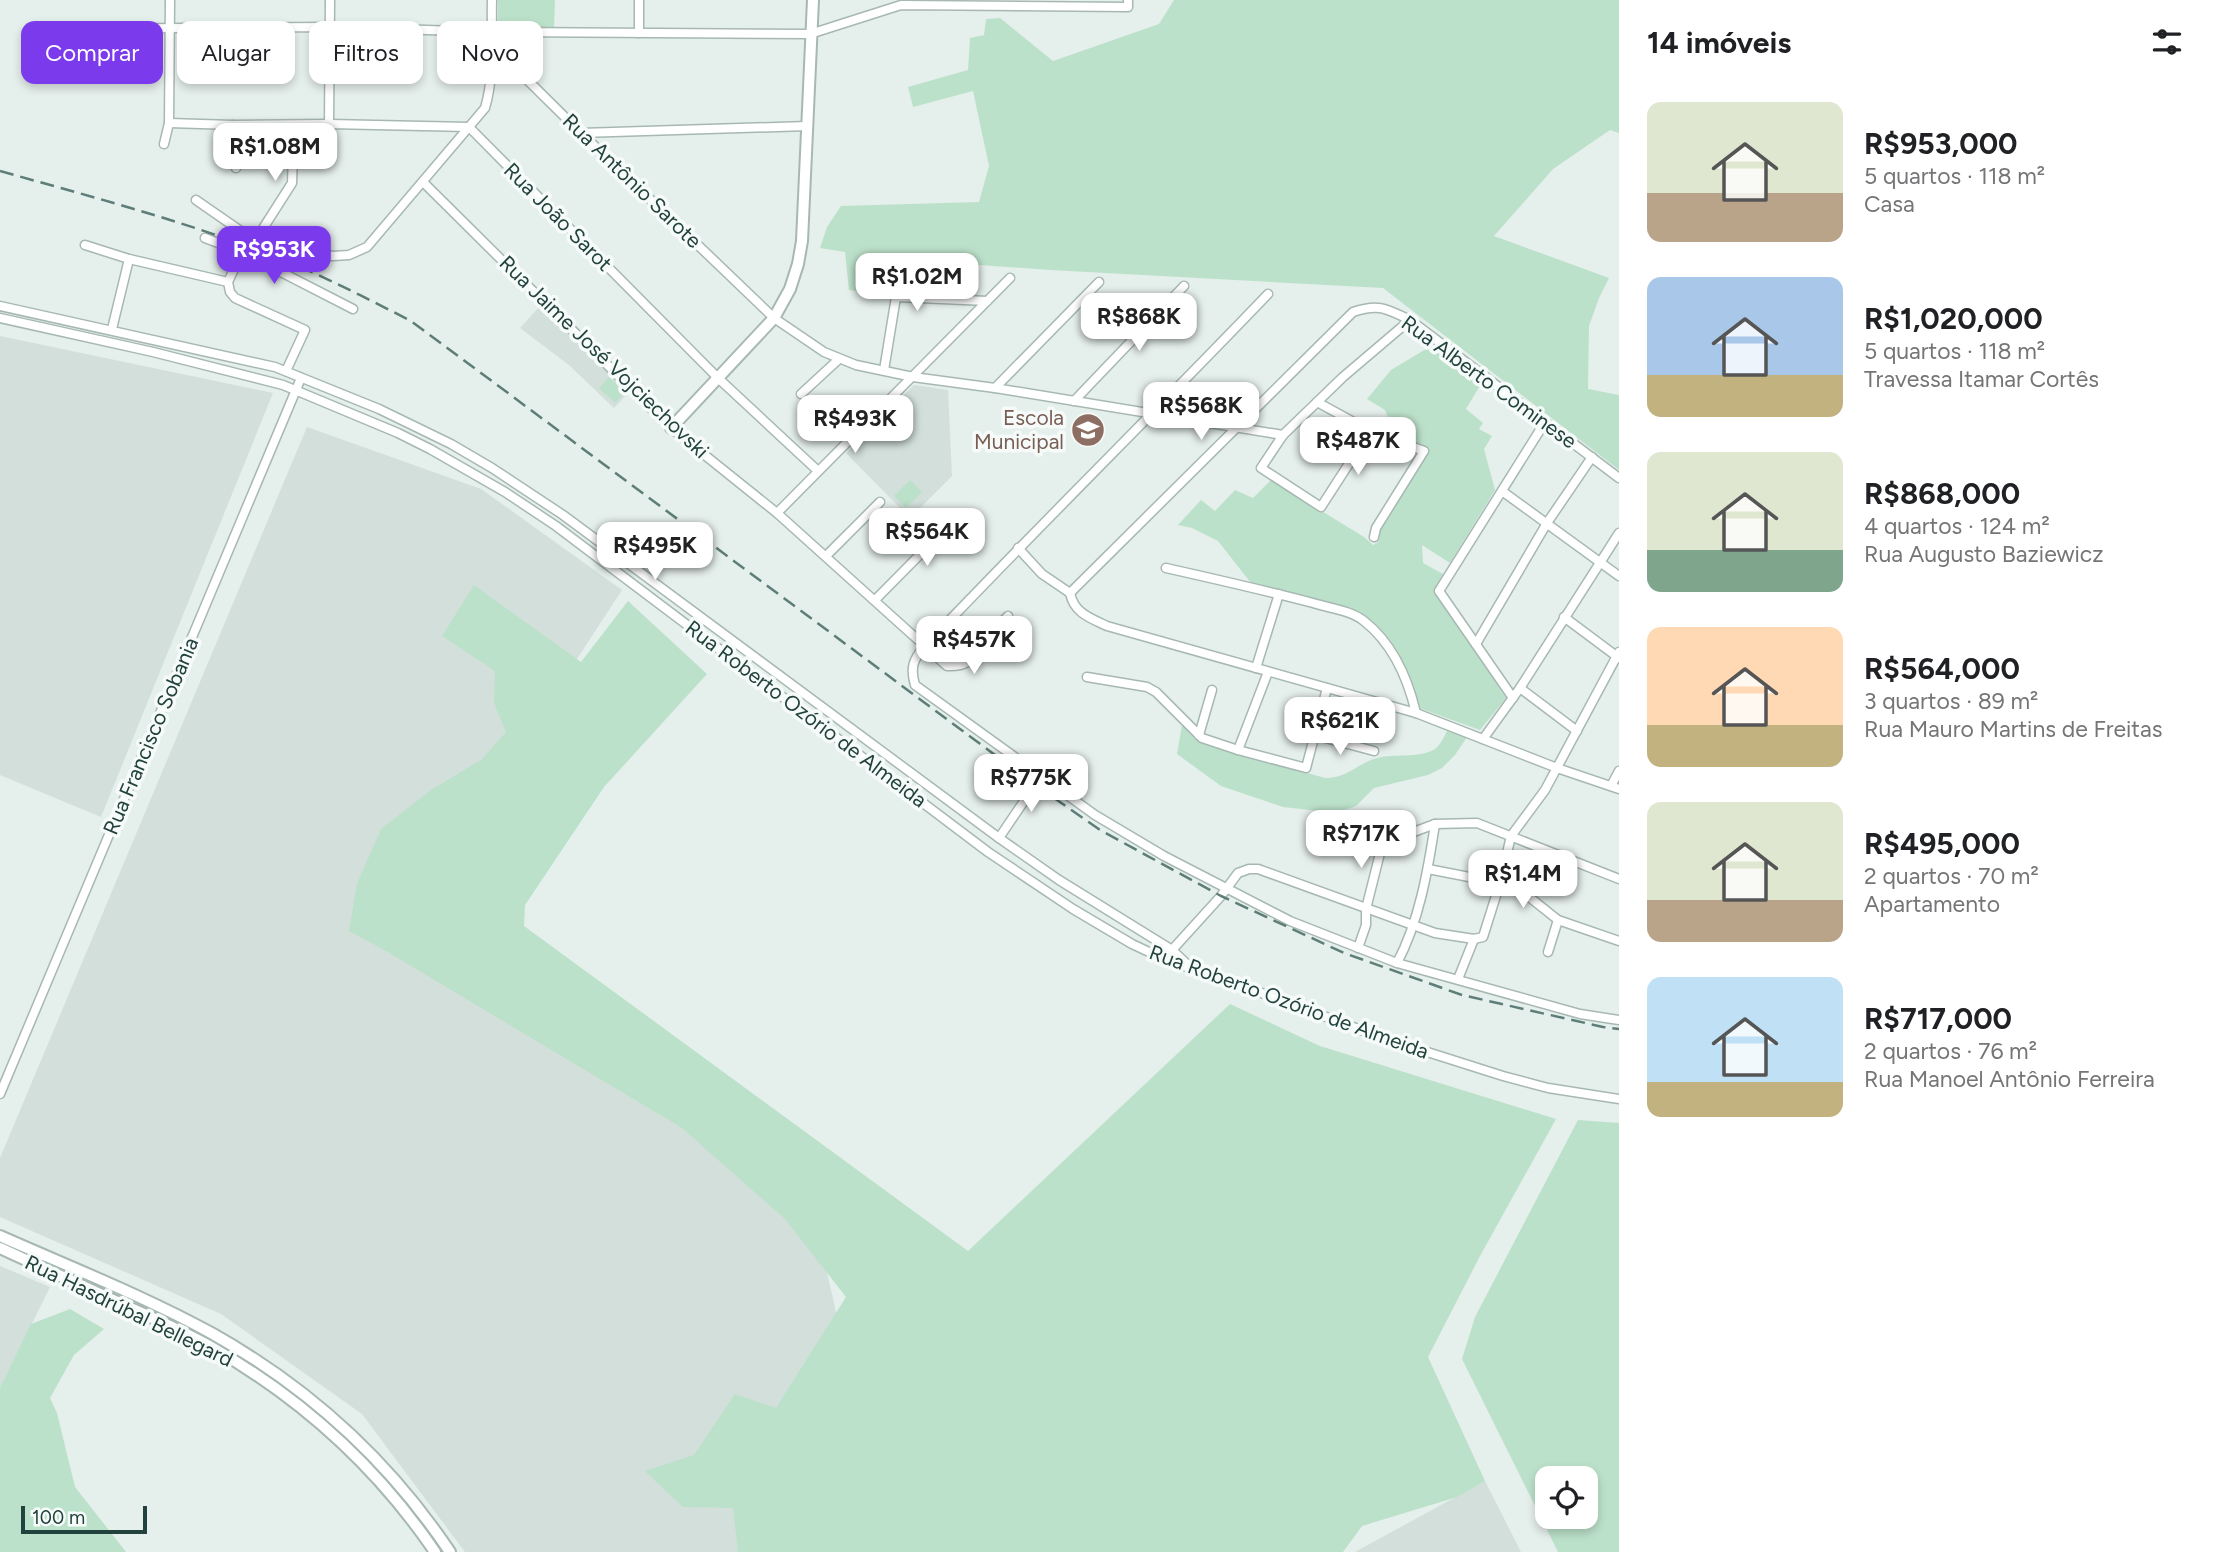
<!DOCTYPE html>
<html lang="pt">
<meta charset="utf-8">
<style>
body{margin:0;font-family:Figtree,sans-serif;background:#f2f2f2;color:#202124;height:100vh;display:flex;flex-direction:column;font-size:26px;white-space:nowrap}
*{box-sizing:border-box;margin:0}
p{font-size:23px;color:#757577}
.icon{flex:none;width:38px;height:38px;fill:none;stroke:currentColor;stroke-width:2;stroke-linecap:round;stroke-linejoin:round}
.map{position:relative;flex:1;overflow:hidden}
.side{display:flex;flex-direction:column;background:#fff;width:595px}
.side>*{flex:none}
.banner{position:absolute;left:21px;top:21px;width:665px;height:63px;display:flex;gap:14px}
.tools{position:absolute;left:1535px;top:1466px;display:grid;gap:14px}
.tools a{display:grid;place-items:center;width:63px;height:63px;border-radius:14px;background:#fff;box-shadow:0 4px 10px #0003;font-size:35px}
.scale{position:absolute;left:21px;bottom:18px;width:126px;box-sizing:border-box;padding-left:7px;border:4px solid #22423d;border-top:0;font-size:19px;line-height:24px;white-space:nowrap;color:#22423d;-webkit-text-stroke:5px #f6fbf9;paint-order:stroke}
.price{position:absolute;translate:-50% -60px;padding:0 16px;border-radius:14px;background:#fff;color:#222;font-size:23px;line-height:46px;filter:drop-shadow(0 2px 4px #0008)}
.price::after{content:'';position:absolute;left:50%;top:42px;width:21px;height:16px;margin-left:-10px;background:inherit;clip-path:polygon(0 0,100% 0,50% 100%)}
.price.selected{background:#7c3aed;color:#fff}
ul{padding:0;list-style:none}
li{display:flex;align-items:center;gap:21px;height:175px;padding:0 28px}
li span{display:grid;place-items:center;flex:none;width:196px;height:140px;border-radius:14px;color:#555}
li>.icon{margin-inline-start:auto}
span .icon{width:84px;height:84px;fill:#fffc;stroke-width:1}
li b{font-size:30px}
h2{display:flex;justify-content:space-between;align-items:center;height:84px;padding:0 28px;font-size:30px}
.chip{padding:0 24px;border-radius:14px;background:#fff;box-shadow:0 4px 10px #0003;font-size:24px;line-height:63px}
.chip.selected{background:#7c3aed;color:#fff}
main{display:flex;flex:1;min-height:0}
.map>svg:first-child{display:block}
.built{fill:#d2dfda}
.green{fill:#bce1ca;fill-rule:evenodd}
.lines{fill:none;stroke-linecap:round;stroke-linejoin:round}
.minor-casing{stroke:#a7b8b3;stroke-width:11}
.tertiary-casing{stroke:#a7b8b3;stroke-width:14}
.minor{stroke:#fff;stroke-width:8}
.tertiary{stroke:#fff;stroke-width:10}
.rail{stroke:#5d7d78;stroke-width:2.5;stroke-dasharray:14 7;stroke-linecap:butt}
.labels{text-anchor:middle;stroke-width:7;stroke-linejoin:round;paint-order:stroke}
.street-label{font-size:21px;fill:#22423d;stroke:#f6fbf9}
.education-label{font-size:21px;fill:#785e54;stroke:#f6fbf9;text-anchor:end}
</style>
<main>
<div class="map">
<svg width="1619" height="1552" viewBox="0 0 1619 1552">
<rect width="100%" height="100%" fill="#e5efeb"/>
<!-- built -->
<g class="built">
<path d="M 541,305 L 630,391 L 614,408 L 569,365 L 520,328 Z"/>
<path d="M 0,336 L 273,393 L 101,817 L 0,775 Z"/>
<path d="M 914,385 L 948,390 L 952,476 L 910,518 L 846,453 Z"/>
<path d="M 307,427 L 481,489 L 622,590 L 386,951 L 803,1168 L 891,1552 L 465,1552 L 362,1414 L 221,1314 L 0,1217 L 0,1158 Z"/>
<path d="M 0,1266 L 50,1287 L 0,1388 Z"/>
<path d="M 1485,1481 L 1521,1552 L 1355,1552 Z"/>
</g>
<!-- green -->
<g class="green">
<path d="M 498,0 L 555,0 L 554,28 L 498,26 Z"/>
<path d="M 1174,0 L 1619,0 L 1619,133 L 1610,130 L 1553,169 L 1494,236 L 1609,278 L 1599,298 L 1589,326 L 1588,389 L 1619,395 L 1619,470 L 1383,288 L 1050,270 L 907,260 L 885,295 L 849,290 L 845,252 L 820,248 L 827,227 L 841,206 L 979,202 L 989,166 L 973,91 L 913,107 L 908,87 L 968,70 L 970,38 L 984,35 L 986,19 L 1000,18 L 1053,61 L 1159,24 Z"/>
<path d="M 1431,346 L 1481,384 L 1466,409 L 1483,423 L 1479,429 L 1492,436 L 1484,449 L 1495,490 L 1450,563 L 1422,545 L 1423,563 L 1443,574 L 1435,590 L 1506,698 L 1480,730 L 1419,708 L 1408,673 L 1383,634 L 1370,620 L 1359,612 L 1251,583 L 1218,541 L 1192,528 L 1178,525 L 1201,500 L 1215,511 L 1235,490 L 1253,498 L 1271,480 L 1364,537 L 1373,545 L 1377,543 L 1380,537 L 1378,529 L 1429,450 L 1394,434 L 1385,410 L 1367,399 L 1391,370 Z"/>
<path d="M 609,377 L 625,392 L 615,403 L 599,388 Z"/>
<path d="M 910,480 L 922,492 L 906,508 L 894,496 Z"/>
<path d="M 474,585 L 581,662 L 628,601 L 707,674 L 604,787 L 525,905 L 524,926 L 968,1251 L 1230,1004 L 1320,1046 L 1556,1119 L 1480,1256 L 1428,1357 L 1485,1481 L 1457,1497 L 1362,1526 L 1343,1552 L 738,1552 L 733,1508 L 683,1507 L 645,1471 L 694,1455 L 735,1394 L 776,1408 L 846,1297 L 785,1219 L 682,1128 L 386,951 L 349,931 L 357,884 L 381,829 L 431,790 L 481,760 L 506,732 L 494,703 L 495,671 L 442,636 Z"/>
<path d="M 1182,725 L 1194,738 L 1203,743 L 1325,778 C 1347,779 1360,761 1381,757 C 1397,754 1421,758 1435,749 C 1441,744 1444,737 1447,731 L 1467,737 L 1455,755 L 1442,768 L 1428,775 L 1374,788 L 1356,806 L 1344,810 L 1328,812 L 1283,807 L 1221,786 L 1177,754 Z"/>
<path d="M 1578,1120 L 1619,1123 L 1619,1552 L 1558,1552 L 1462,1359 L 1475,1317 ZM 1547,1479 L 1586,1479 L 1586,1517 L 1547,1517 Z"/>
<path d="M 70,1309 L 104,1329 L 74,1355 L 50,1398 L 57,1413 L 75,1487 L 126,1552 L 0,1552 L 0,1388 L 31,1324 Z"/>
</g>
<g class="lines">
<!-- minor casing -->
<g class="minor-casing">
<g id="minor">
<path d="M 49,29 L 329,27 L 491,32 L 810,34 L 901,5 L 1128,7 L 1128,0"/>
<path d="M 639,33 L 639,0"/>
<path d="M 491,44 L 581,133 L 774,318 L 824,352 L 856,365 L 913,377 L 995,388 L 1283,435"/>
<path d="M 169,123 L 233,125 L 329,124 L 469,127 L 718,378 L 818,471"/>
<path d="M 329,124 L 330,0"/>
<path d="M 233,125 L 236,168"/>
<path d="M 581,133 L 807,126"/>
<path d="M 164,144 L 169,123 L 170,0"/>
<path d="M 423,182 L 671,428 L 777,513 L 947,666 C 975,667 971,654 987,637 C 994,630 1001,623 1008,616"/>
<path d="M 196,200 L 255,241 L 333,256 L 349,255 L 367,247 L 485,108 C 495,75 491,35 492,0"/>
<path d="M 205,238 L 242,252 L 353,309"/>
<path d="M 85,245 L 129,259 L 228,282"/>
<path d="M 1268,294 C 1155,412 1038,527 925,646 C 913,659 910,668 915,685 L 1095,815 L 1164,856 L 1290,921 L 1397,963 L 1580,1014 L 1619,1020"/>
<path d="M 0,306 L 275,367 L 379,409 L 451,444 L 492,468 L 563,515 L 999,838 L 1059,880 L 1172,950 L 1190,967"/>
<path d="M 0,318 L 153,352 L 283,385 L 398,433 L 430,449 L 505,492 L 556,526 L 988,852 L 1073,909 L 1132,944 L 1166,960 L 1248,988 L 1380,1037 L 1503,1076 L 1548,1088 L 1619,1099"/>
<path d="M 112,329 L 129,259"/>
<path d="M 884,370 L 896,297 L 987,301"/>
<path d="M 286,371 L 305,330 L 235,298 L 230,292 L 228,282 L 242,252 L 255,241 L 292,183 L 294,125"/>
<path d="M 995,388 L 1099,282"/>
<path d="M 801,394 L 839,359"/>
<path d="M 1074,401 L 1184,286"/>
<path d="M 1317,402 L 1370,431 L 1424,451 L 1376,528 L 1374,537"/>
<path d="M 1370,431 L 1321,507 L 1261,468 L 1283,435 L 1343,377 L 1410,320"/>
<path d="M 1502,491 L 1619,576"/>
<path d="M 777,513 L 1010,278"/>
<path d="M 1018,548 L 1042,574 L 1070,593"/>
<path d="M 826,556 L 880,502"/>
<path d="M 1166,568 C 1215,579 1264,590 1313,603 C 1329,608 1350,610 1364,621 C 1392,643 1408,679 1416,713"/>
<path d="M 1070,593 L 1353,312 C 1379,303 1387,309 1410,320 L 1619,478"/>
<path d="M 1070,593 C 1074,613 1090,618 1107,626 L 1416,713 L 1557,768 L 1619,789"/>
<path d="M 875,600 L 958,516"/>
<path d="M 1564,617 L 1619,658"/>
<path d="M 1476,644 L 1547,523 L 1592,457"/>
<path d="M 1256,668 L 1279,594"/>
<path d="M 1087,677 L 1147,687 L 1156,692 L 1202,738 L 1238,750 L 1306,768 L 1327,688"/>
<path d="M 1520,688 L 1577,731"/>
<path d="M 1513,698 L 1439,591 L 1545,422"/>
<path d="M 1199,735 L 1212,690"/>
<path d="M 1314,735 L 1374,751"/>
<path d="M 1483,739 L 1520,688 L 1619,533"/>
<path d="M 1238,750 L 1268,672"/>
<path d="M 1611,786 L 1619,771"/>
<path d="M 999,838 L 1041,776"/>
<path d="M 1428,869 L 1500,883 L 1523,892 L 1558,920 L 1619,941"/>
<path d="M 1358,948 L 1366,925 L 1366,909 L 1381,849 L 1384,843 L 1435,824 L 1477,823 L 1619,879"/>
<path d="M 1172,950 L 1221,896 L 1238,873 L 1249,869 L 1258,869 L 1435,933 L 1474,939 L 1483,937 L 1500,883 L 1511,836 L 1545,790 L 1619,652"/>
<path d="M 1548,952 L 1558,920"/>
<path d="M 1397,963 C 1419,922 1428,870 1435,824"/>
<path d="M 1458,979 L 1474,939"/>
<path d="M 0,1094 L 301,378"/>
</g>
</g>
<!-- tertiary casing -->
<g class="tertiary-casing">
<g id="tertiary">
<path d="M 671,428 L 774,318 L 790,289 L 798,264 L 802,241 L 813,0"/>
<path d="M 0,1236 C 70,1267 146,1297 213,1334 C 309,1388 389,1461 450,1552"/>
<path d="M 0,1248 C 42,1267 84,1287 126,1306 C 155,1319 185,1332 213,1348 C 302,1399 377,1467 435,1552"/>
</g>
</g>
<!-- minor -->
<use href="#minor" class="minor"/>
<!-- tertiary -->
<use href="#tertiary" class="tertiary"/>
<!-- rail -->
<path class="rail" d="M 0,171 C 103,200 207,227 305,269 C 341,285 376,303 411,321 L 1034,784 L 1100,830 L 1221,896 L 1344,953 L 1462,995 L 1603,1027 L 1619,1029"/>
</g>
<!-- icons -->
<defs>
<g id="school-disc" transform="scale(1.75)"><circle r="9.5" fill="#8d6e63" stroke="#f6fbf9"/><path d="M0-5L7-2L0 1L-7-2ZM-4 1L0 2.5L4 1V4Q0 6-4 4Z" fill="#fff"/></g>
</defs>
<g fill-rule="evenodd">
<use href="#school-disc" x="1088" y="430"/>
</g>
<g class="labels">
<!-- street labels -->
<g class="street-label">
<text transform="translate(632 181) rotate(44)" y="7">Rua Antônio Sarote</text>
<text transform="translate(558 217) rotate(45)" y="7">Rua João Sarot</text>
<text transform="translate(604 357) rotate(44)" y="7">Rua Jaime José Vojciechovski</text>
<text transform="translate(1489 382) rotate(36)" y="7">Rua Alberto Cominese</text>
<text transform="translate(806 714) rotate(37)" y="7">Rua Roberto Ozório de Almeida</text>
<text transform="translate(151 736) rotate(-67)" y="7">Rua Francisco Sobania</text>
<text transform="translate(1289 1002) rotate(20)" y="7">Rua Roberto Ozório de Almeida</text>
<text transform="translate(129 1311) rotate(26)" y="7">Rua Hasdrúbal Bellegard</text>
</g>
<!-- education labels -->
<g class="education-label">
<text x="1064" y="425">Escola<tspan x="1064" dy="24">Municipal</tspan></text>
</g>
</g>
</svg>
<div class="tools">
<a><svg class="icon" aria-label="locate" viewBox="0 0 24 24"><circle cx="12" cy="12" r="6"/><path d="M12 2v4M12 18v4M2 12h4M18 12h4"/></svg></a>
</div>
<div class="scale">100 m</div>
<b class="price" style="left:275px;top:183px">R$1.08M</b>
<b class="price selected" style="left:274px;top:286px">R$953K</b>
<b class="price" style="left:917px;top:313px">R$1.02M</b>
<b class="price" style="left:1139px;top:353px">R$868K</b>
<b class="price" style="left:1201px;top:442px">R$568K</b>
<b class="price" style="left:855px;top:455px">R$493K</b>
<b class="price" style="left:1358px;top:477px">R$487K</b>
<b class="price" style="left:927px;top:568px">R$564K</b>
<b class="price" style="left:655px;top:582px">R$495K</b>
<b class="price" style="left:974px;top:676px">R$457K</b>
<b class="price" style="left:1340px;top:757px">R$621K</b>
<b class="price" style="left:1031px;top:814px">R$775K</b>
<b class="price" style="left:1361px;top:870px">R$717K</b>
<b class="price" style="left:1523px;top:910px">R$1.4M</b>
<div class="banner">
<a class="chip selected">Comprar</a>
<a class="chip">Alugar</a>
<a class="chip">Filtros</a>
<a class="chip">Novo</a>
</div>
</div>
<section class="side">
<h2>14 imóveis<svg class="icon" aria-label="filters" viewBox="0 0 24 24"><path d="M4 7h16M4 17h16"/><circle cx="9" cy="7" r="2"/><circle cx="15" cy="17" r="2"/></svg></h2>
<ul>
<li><span style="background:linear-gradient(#dfe7d0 65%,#b9a48a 0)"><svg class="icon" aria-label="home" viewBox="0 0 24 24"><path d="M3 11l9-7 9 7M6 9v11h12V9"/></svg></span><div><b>R$953,000</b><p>5 quartos · 118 m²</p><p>Casa</p></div></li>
<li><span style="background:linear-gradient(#a9c7e8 70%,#c2b280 0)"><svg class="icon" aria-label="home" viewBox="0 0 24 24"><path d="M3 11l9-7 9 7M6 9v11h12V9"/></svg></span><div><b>R$1,020,000</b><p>5 quartos · 118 m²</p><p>Travessa Itamar Cortês</p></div></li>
<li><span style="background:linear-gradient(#dfe7d0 70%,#7fa58c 0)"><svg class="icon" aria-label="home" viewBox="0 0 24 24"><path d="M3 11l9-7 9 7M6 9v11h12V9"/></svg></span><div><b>R$868,000</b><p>4 quartos · 124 m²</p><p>Rua Augusto Baziewicz</p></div></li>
<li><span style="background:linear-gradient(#ffd9b3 70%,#c2b280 0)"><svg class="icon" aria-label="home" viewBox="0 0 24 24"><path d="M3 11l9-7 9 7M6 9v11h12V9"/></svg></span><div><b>R$564,000</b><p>3 quartos · 89 m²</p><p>Rua Mauro Martins de Freitas</p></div></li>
<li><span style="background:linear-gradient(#dfe7d0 70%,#b9a48a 0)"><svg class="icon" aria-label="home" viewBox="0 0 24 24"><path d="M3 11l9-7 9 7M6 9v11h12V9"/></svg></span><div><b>R$495,000</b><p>2 quartos · 70 m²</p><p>Apartamento</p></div></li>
<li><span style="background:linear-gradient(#bfe0f5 75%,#c2b280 0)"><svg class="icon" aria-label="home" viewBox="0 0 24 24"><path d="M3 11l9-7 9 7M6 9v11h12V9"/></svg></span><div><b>R$717,000</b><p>2 quartos · 76 m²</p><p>Rua Manoel Antônio Ferreira</p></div></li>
</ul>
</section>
</main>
